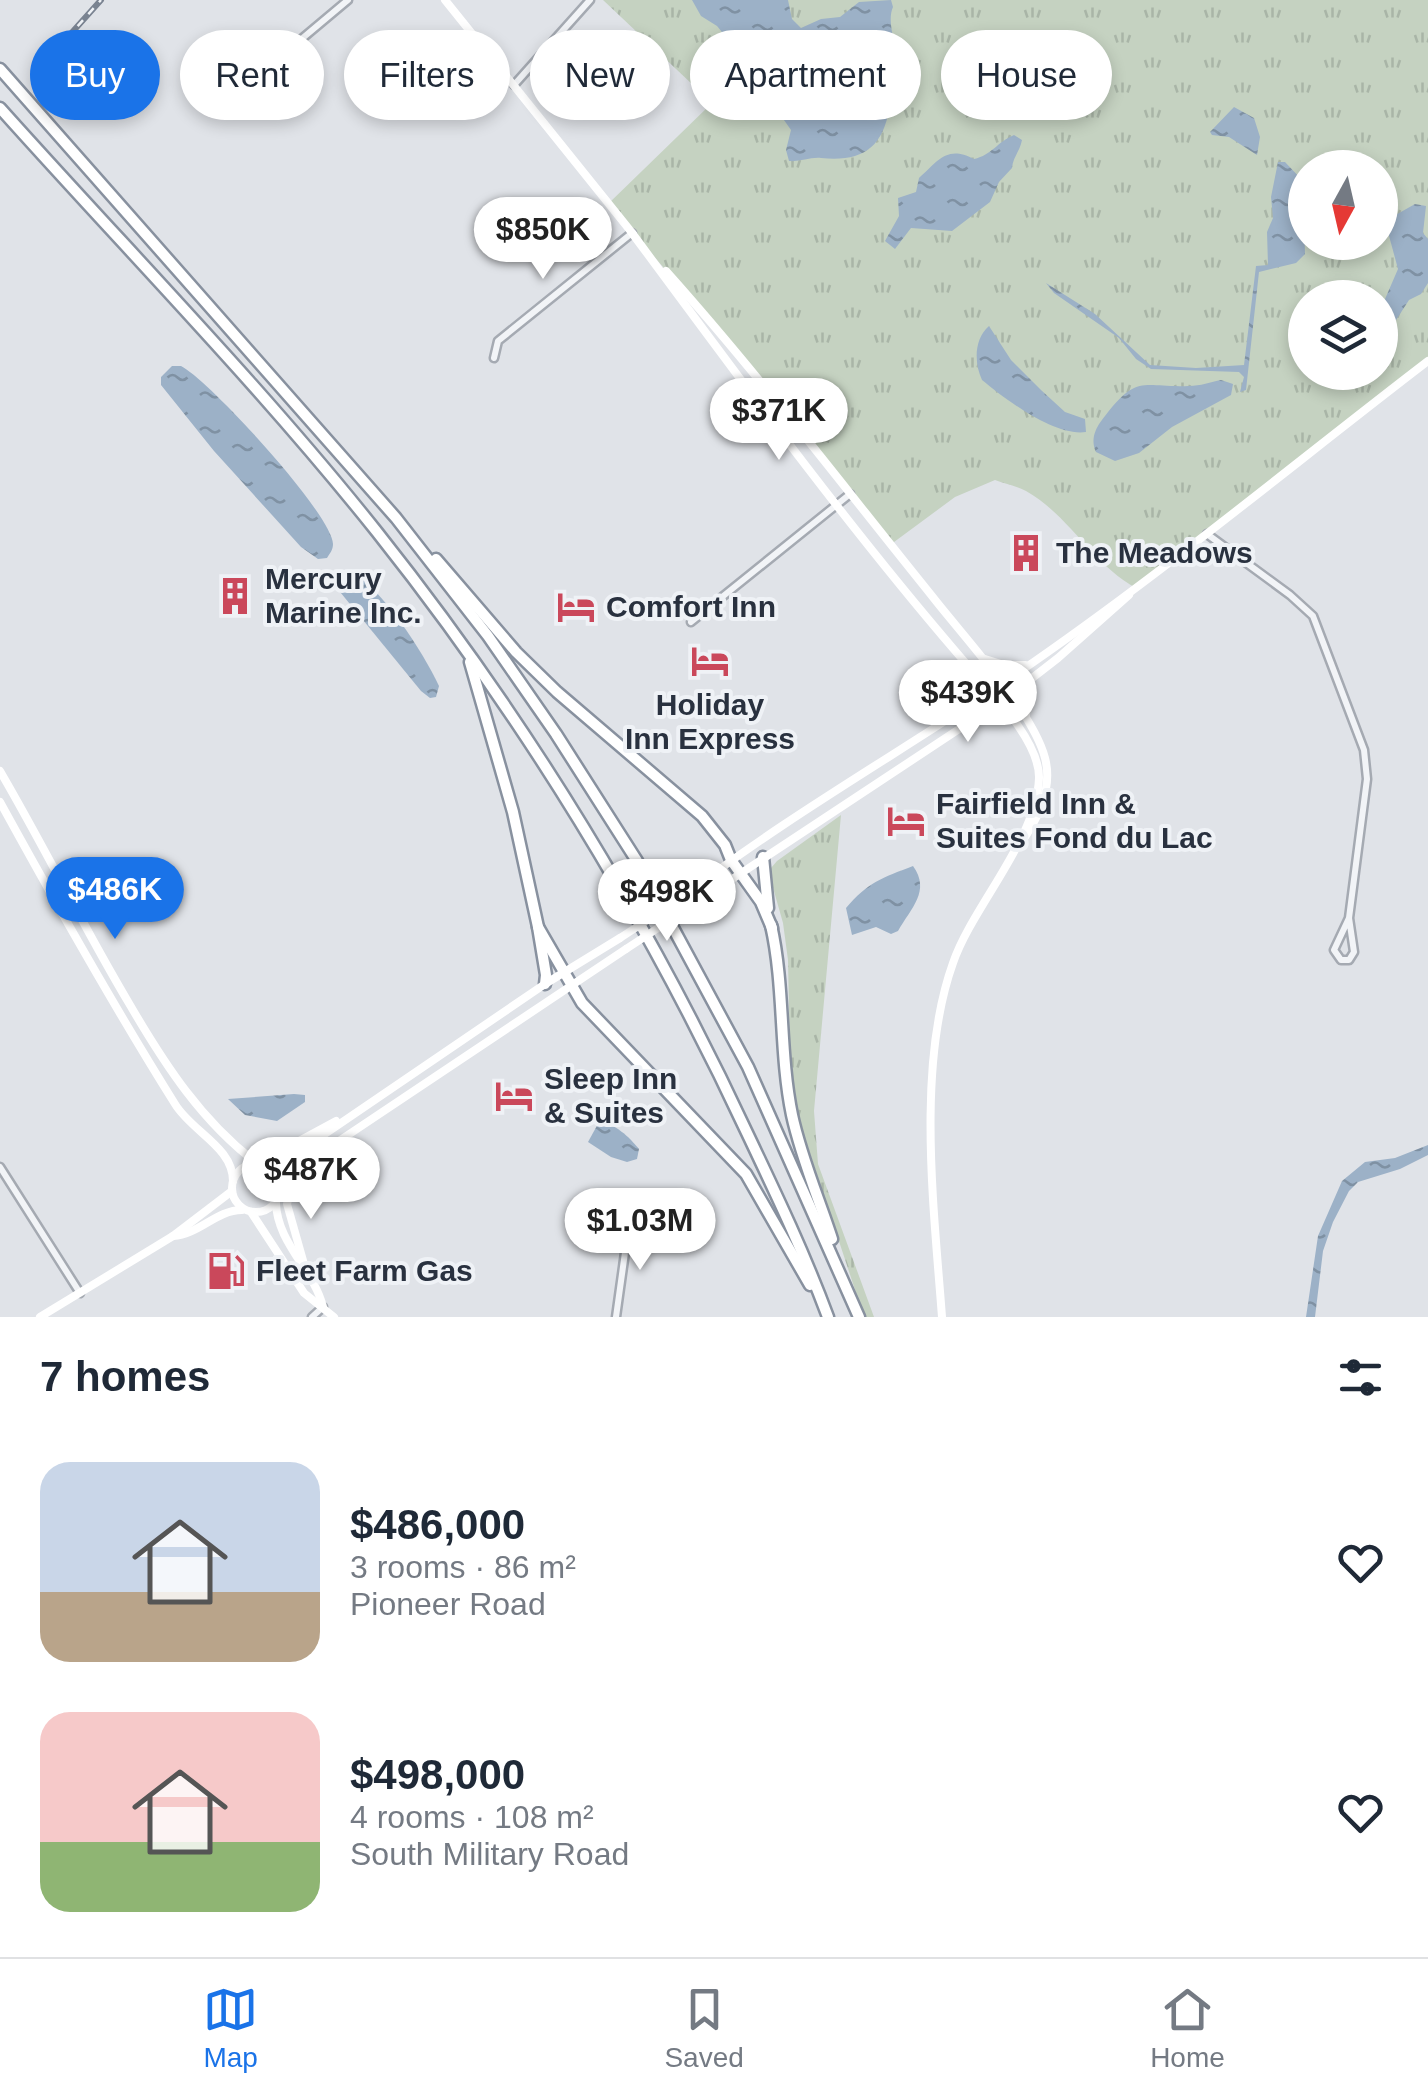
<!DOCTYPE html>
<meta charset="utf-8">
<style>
body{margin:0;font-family:Arial,sans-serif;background:#f6f6f7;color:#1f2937;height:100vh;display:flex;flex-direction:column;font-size:38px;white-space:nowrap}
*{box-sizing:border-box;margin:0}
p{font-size:32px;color:#747a83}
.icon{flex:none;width:55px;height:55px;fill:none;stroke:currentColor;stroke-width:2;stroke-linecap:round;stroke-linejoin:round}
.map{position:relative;height:1317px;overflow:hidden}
.details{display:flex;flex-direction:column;background:#fff;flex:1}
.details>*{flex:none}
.top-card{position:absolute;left:30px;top:30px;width:1370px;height:90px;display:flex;gap:20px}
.needle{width:65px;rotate:188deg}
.fabs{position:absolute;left:1288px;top:150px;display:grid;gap:20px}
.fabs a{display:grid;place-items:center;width:110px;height:110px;border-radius:50%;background:#fff;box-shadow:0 5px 15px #0003;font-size:50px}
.price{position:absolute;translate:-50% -85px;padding:0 22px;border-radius:35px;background:#fff;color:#222;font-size:32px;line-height:65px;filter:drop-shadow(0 2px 5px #0008)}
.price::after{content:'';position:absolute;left:50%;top:60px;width:30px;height:22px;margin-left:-15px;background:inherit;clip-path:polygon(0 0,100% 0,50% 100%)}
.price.on{background:#1a73e8;color:#fff}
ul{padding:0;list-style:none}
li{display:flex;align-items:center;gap:30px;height:250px;padding:0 40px}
li span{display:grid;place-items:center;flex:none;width:280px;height:200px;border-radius:30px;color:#555}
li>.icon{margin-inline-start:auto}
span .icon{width:120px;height:120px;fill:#fffc;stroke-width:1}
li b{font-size:42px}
h2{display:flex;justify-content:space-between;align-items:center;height:120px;padding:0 40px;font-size:42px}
.tag{padding:0 35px;border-radius:45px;background:#fff;box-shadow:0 5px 15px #0003;font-size:35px;line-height:90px}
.tag.on{background:#1a73e8;color:#fff}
.dock{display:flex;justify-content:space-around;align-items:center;height:140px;border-top:2px solid #e0e1e3;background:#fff;font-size:28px;color:#747a83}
.dock a{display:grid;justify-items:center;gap:5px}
.dock .on{color:#1a73e8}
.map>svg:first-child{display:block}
.grass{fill:url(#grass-tufts);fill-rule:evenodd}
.water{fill:url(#water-ripples);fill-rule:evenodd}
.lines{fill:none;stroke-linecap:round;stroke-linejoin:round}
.minor-casing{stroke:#a5aab2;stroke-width:11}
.motorway-casing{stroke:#88919f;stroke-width:15}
.minor{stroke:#f2f4f7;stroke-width:6}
.secondary{stroke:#fff;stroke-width:8}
.motorway{stroke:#fff;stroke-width:10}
.rail-casing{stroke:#7a8391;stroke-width:6}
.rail{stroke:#eff2f6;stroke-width:2.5;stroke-dasharray:8;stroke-linecap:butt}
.secondary-bridge{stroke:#fff;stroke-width:8}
.labels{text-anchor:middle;stroke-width:8;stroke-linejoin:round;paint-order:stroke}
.poi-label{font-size:30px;font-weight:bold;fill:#29313f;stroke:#eff2f6;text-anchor:start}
</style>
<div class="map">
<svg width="1428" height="1317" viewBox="0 0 1428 1317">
<defs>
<pattern id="grass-tufts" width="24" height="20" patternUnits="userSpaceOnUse" patternTransform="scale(2.5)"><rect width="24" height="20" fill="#c5d2c1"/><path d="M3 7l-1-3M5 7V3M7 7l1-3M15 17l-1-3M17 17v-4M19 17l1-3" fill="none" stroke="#a9b5a7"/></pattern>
<pattern id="water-ripples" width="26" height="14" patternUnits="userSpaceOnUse" patternTransform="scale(2.5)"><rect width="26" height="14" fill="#9cb1c7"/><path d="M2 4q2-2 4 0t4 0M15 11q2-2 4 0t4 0" fill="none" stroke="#7f91a3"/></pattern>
</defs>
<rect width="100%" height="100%" fill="#e0e3e8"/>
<!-- grass -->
<g class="grass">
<path d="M 603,0 L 1428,0 L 1428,361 L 1136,588 C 1093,565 1069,515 1026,491 C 1017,486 1005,484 995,480 L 955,497 L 890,545 L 733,347 L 608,204 L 712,103 ZM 1305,168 L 1380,168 L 1380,242 L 1305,242 ZM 1305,298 L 1380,298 L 1380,372 L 1305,372 Z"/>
<path d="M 841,815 L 814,1111 L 818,1164 L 874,1317 L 864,1317 L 799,1120 L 790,1057 L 788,960 L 783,923 L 770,877 L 771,868 L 777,861 Z"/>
</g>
<!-- water -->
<g class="water">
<path d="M 692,0 L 788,0 L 792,19 L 801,28 L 821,19 L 840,17 L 859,2 L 891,0 L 893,7 C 887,20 894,44 900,57 L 909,59 C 914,78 906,100 889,110 C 882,149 861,162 821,158 C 810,157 800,162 789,161 L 786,150 L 791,130 L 779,113 L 779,88 L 772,71 L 739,53 L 717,26 L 701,16 ZM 857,33 L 865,37 L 876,53 L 874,59 L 857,55 L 844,45 L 844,38 Z"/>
<path d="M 1234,107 L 1254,118 L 1260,137 L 1257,155 L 1229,137 L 1212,135 L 1210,132 Z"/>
<path d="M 1014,135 L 1022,140 C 1020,151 1013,157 1012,168 L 999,182 L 990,202 L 952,231 L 911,228 L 895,249 L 885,241 L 899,216 L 898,198 L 916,192 L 919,178 C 939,160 947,145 974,159 C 992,155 997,142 1014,135 Z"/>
<path d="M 1278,162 L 1285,162 L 1303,181 L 1305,254 L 1296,263 L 1259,272 L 1246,390 L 1240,392 L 1244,377 L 1239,372 L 1151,369 L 1136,359 L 1119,338 L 1054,293 L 1046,283 L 1095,314 L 1150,365 L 1196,368 L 1244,365 L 1256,266 L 1268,265 L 1267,232 L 1273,218 L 1271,197 Z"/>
<path d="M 1415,204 L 1426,206 L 1423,233 L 1428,239 L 1428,283 L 1421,294 L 1409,300 L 1380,345 L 1382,306 L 1398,269 L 1385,221 Z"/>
<path d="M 989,326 L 1011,360 L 1041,390 L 1065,412 L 1085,419 L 1086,432 C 1055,437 1005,399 982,380 C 974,363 974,339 989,326 Z"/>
<path d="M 172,366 L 181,366 C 209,380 332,514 333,544 C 333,550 330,553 327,558 L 318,559 L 301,547 L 214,451 L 161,385 L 161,377 Z"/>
<path d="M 1221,380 L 1233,384 L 1231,395 L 1172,427 L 1139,453 L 1115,461 L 1096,452 C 1090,438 1096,427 1105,416 C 1138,373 1143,388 1189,386 C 1200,386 1211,382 1221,380 Z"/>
<path d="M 349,569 C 383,590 422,650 439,686 L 436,697 L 430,698 L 421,691 L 336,587 L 337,578 Z"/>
<path d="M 913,866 C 931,891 911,908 898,931 L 891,934 L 876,927 L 852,935 L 846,908 C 868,882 882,878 913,866 Z"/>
<path d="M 294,1094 L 305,1095 L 305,1102 L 277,1121 L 245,1115 L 228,1099 Z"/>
<path d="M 599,1122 C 615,1123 629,1137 639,1149 L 637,1159 L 627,1162 L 611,1157 L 588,1142 Z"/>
<path d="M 1428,1145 L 1428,1155 L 1400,1169 L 1358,1182 L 1349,1191 L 1333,1222 L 1323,1251 L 1315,1317 L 1306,1317 L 1318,1236 L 1342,1181 L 1365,1162 L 1395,1158 Z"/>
</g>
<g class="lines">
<!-- minor casing -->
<g class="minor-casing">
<g id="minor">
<path d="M 275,69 L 286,52 L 348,0"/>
<path d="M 514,85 L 590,0"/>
<path d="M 494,358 L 498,341 L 632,233"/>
<path d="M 1207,534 L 1290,595 L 1313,616 L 1364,750 L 1367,779 L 1349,918 L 1354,952 L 1349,960 L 1341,960 L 1334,950 L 1349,918"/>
<path d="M 691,622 L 850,494"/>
<path d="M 0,1167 L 80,1293"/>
<path d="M 312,1317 L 323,1307"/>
<path d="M 616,1317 L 629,1224"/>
</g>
</g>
<!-- motorway casing -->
<g class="motorway-casing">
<g id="motorway">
<path d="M 0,69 L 396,518 L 488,636 L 556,734 L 637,861 L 748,1067 L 859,1317"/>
<path d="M 0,108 C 126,249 259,384 377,532 C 525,718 649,922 749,1137 C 777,1196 805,1255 828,1317"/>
<path d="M 436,559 L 516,652 L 557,692 L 702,816 L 725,845 L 731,860 L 761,902 L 772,928"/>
<path d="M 470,662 L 513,812 L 538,927 L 546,975 L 545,984"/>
<path d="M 763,857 L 768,908"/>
<path d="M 771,925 C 785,987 779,1052 792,1115 C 801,1157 819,1199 832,1239"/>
<path d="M 538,927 L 582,1003 L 746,1174 L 810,1285"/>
</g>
</g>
<!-- minor -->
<use href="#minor" class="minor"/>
<!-- secondary -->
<g class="secondary">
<path d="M 445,0 L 633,234"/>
<path d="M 632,233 C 738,376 842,519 957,653 C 982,683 1040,738 1039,778 C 1037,839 972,907 953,963 C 916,1066 934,1209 942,1317"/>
<path d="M 666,271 C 759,375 844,487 932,596 C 963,636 1033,711 1045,758 C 1053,788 1038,819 1021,843"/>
<path d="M 985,659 L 1004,665 L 1025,665"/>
<path d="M 963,705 L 970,687 L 966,666"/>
<path d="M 1026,716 L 1028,681"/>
<path d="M 0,771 C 45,848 84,928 130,1005 C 165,1065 202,1122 258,1164"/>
<path d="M 0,802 C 56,904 113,1005 175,1104 C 192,1132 233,1147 233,1181"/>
<path d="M 681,898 C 783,819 896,755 1003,683 C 1151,583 1287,469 1428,361"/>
<path d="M 687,909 L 1009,696 L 1058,658 L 1129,595"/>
<path d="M 249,1155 L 275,1154 L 336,1121"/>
<circle cx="256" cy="1188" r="24"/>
<path d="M 263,1165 L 276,1164 L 294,1155 L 545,984 L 620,938"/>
<path d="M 293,1182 L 287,1204 L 304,1264"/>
<path d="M 280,1195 L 298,1171 L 321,1153 L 626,949"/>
<path d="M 276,1203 C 277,1243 314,1270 323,1307"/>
<path d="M 251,1212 L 304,1293 L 334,1317"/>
<path d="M 173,1236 C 200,1234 216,1210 242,1210"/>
<path d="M 40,1317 L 173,1236 L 232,1191"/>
</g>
<!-- motorway -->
<use href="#motorway" class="motorway"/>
<!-- rail casing -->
<g class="rail-casing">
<path id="rail" d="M 67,38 L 101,0"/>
</g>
<!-- rail -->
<use href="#rail" class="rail"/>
<!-- secondary-bridge -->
<g class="secondary-bridge">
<path d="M 620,938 L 681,898"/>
<path d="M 626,949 L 687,909"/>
</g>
</g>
<!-- icons -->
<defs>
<g id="building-bare" transform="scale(3)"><path d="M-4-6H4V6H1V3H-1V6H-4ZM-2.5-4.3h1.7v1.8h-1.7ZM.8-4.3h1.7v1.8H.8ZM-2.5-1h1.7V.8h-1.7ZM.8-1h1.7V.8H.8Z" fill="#ca485b" stroke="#eff2f6" stroke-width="2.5" paint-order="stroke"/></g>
<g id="hotel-bare" transform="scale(3)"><path d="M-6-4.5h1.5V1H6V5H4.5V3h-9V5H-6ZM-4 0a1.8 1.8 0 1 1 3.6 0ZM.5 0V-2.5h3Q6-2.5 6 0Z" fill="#ca485b" stroke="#eff2f6" stroke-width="2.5" paint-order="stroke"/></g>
<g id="fuel-bare" transform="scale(3)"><path d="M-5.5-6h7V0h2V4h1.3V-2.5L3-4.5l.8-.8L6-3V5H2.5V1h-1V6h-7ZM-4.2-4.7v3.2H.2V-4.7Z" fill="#ca485b" stroke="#eff2f6" stroke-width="2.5" paint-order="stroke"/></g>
</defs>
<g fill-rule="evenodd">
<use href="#building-bare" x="1026" y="553"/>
<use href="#building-bare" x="235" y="596"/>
<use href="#hotel-bare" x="576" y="607"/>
<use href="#hotel-bare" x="710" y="661"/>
<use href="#hotel-bare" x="906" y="821"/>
<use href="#hotel-bare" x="514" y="1096"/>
<use href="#fuel-bare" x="226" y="1271"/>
</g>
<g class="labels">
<!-- poi labels -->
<g class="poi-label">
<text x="1056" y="563">The Meadows</text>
<text x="265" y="589">Mercury<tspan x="265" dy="34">Marine Inc.</tspan></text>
<text x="606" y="617">Comfort Inn</text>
<text x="710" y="715" text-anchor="middle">Holiday<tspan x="710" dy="34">Inn Express</tspan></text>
<text x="936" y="814">Fairfield Inn &amp;<tspan x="936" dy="34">Suites Fond du Lac</tspan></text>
<text x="544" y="1089">Sleep Inn<tspan x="544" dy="34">&amp; Suites</tspan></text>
<text x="256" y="1281">Fleet Farm Gas</text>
</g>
</g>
</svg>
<div class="fabs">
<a><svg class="needle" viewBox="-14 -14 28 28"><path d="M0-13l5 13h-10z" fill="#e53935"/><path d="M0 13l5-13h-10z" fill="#747a83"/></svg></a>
<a><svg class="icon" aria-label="layers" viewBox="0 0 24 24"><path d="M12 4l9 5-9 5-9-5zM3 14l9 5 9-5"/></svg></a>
</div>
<b class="price" style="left:543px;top:282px">$850K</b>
<b class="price" style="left:779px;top:463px">$371K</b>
<b class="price" style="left:968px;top:745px">$439K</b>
<b class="price on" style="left:115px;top:942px">$486K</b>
<b class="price" style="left:667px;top:944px">$498K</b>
<b class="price" style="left:311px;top:1222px">$487K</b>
<b class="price" style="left:640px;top:1273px">$1.03M</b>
<div class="top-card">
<a class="tag on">Buy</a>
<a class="tag">Rent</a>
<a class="tag">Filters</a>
<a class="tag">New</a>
<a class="tag">Apartment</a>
<a class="tag">House</a>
</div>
</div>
<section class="details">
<h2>7 homes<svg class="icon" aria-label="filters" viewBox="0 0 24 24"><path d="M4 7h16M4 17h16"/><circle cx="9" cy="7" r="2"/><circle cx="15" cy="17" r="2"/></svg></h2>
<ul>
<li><span style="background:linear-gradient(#c9d6e8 65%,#b9a48a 0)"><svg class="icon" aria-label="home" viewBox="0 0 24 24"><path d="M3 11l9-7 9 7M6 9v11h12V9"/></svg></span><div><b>$486,000</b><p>3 rooms · 86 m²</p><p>Pioneer Road</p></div><svg class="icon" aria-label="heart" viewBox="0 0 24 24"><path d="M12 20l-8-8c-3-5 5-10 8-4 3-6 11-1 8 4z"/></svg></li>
<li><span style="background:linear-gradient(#f6c9c9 65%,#8fb573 0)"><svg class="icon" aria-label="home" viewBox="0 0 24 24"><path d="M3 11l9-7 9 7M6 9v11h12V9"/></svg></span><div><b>$498,000</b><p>4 rooms · 108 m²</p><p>South Military Road</p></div><svg class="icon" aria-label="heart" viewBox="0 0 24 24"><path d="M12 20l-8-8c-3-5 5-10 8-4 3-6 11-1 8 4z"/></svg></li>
</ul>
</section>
<nav class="dock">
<a class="on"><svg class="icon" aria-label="map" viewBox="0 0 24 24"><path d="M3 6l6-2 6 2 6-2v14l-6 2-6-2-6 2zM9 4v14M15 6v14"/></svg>Map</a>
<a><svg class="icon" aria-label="saved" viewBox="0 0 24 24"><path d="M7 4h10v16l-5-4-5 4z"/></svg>Saved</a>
<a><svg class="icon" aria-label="home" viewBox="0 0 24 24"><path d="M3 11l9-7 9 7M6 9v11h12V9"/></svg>Home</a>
</nav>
